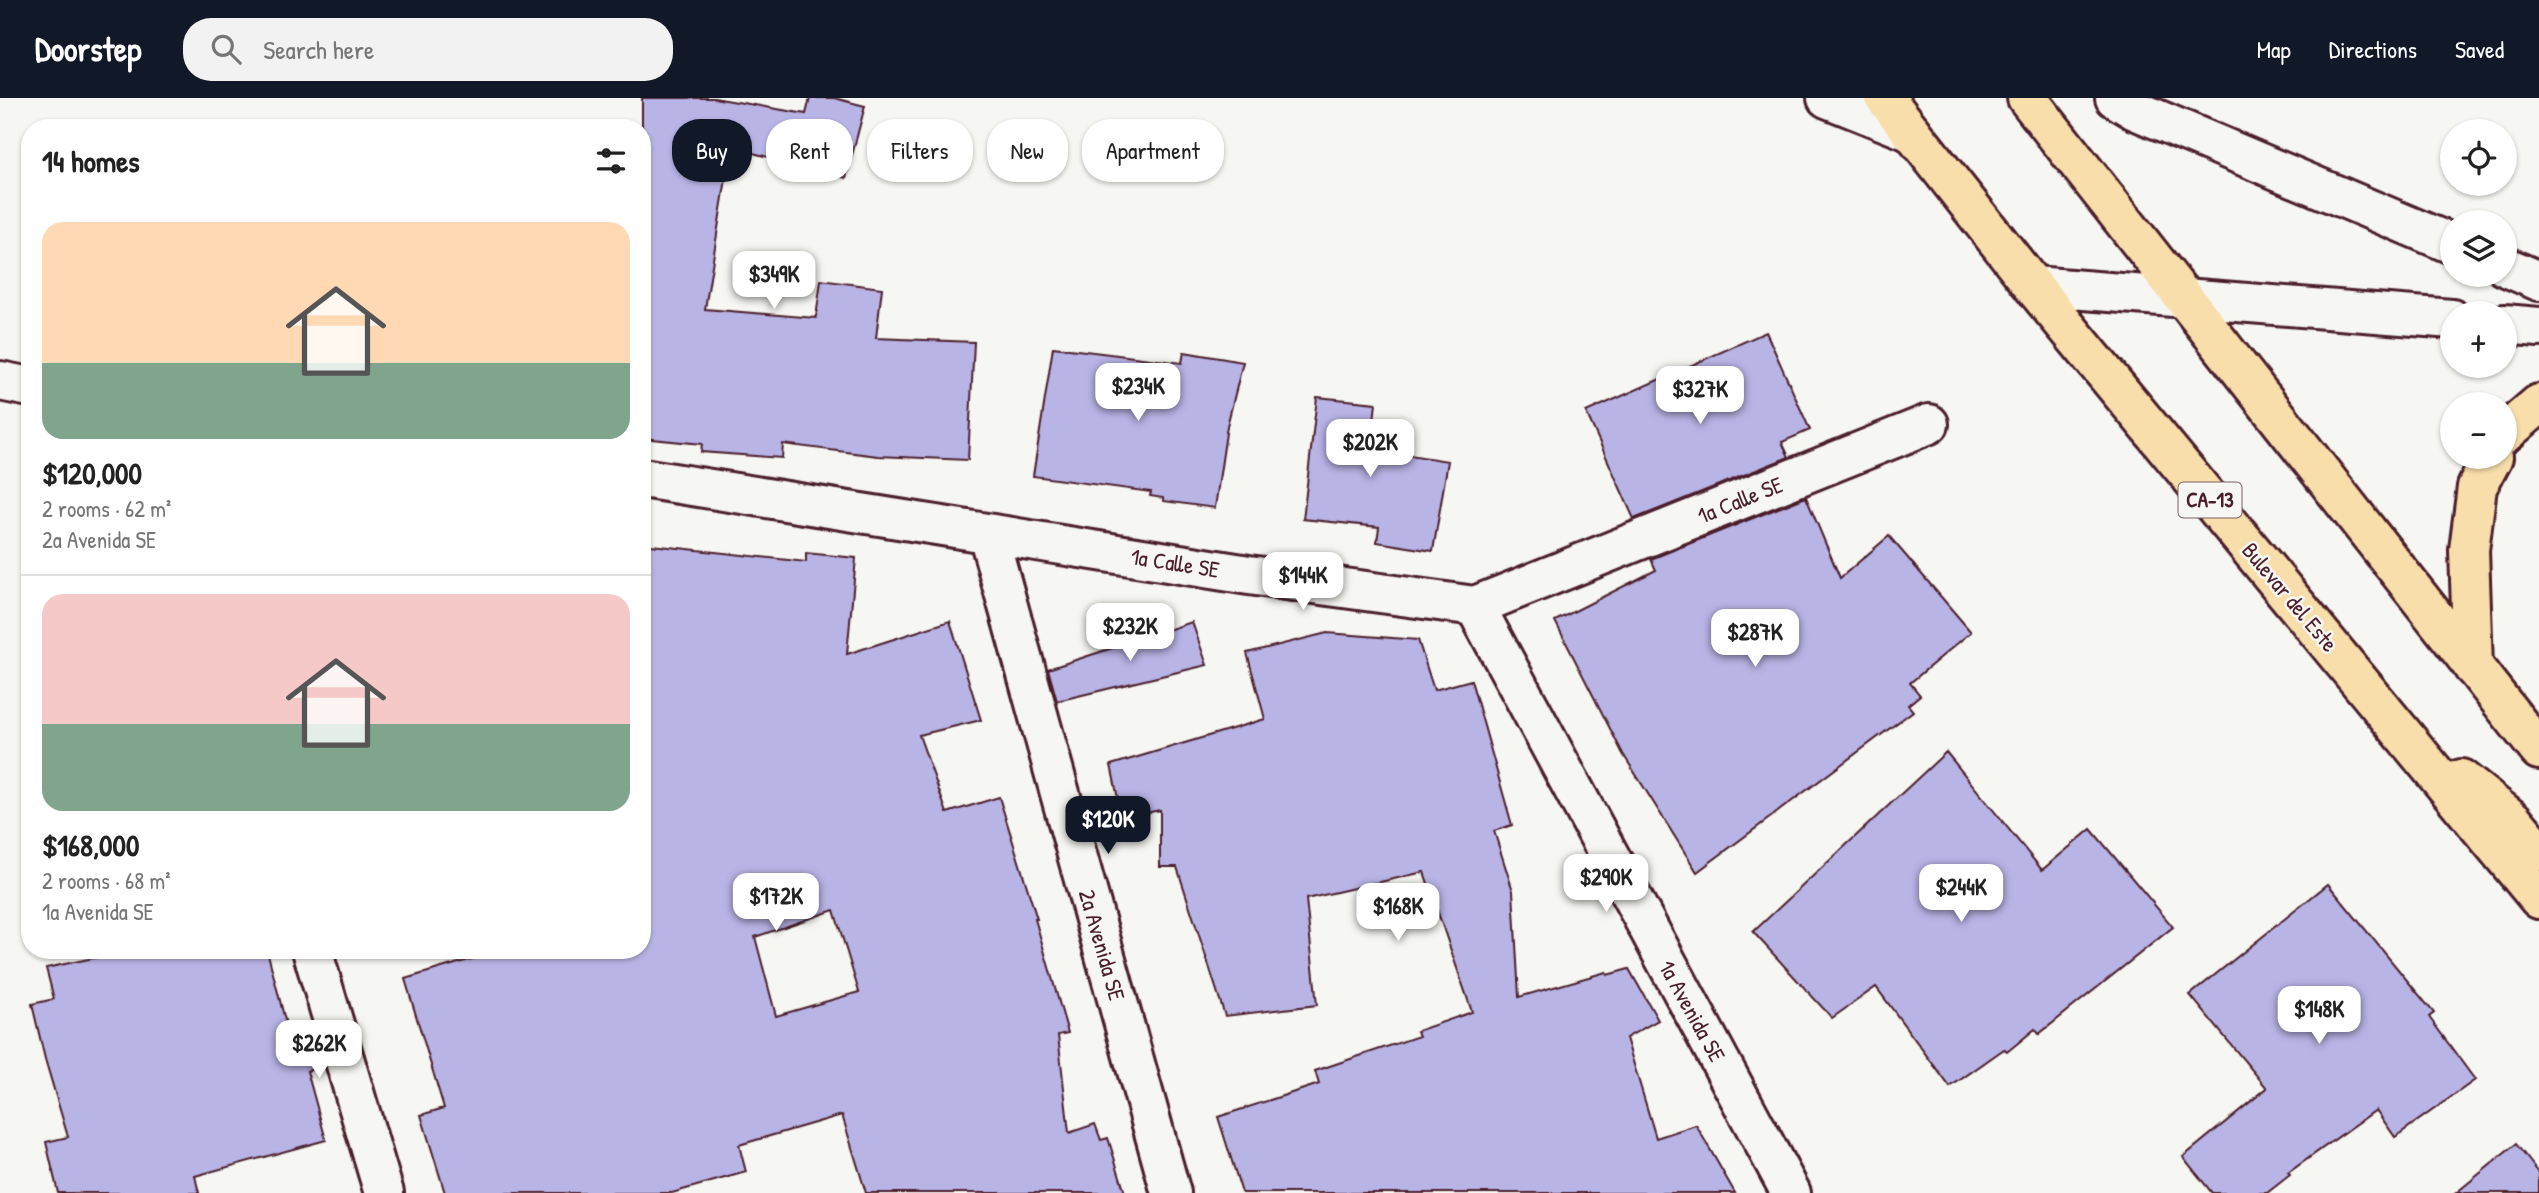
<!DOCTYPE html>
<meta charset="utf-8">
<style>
body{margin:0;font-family:"Patrick Hand",sans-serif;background:#f2f2f2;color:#222;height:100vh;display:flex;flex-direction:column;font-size:26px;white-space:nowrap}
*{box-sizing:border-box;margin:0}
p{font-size:23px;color:#767676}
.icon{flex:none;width:38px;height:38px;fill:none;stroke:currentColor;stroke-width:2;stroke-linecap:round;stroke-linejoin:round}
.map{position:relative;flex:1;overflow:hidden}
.drawer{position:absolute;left:21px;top:21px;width:630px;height:840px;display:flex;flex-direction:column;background:#fff;border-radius:28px;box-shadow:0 2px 5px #0004}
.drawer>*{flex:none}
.banner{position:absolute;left:672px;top:21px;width:665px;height:63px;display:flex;gap:14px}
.controls{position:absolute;left:2440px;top:21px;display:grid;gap:14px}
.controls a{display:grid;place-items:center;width:77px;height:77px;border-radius:50%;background:#fff;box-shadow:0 2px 5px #0004;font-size:35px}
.price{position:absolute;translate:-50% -60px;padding:0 16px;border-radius:14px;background:#fff;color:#222;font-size:23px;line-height:46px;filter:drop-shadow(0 2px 4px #0008)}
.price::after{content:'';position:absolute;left:50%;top:42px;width:21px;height:16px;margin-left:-10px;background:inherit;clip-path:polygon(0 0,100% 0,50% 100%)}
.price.current{background:#111827;color:#fff}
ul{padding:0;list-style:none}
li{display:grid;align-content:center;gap:14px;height:371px;padding:0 21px}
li+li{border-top:2px solid #e0e0e0}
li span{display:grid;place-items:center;height:217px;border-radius:21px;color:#555}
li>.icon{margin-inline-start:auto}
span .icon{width:126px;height:126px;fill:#fffc;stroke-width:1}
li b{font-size:30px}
h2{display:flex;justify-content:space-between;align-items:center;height:84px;padding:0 21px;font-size:30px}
.chip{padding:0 24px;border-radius:28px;background:#fff;box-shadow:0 2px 5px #0004;font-size:24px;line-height:63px}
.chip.current{background:#111827;color:#fff}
header{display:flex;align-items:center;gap:42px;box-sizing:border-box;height:98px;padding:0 35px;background:#111827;color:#fff}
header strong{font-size:33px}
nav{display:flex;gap:38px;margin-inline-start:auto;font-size:24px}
.search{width:490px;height:63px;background:#f2f2f2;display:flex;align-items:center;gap:18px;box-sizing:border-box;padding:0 24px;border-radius:28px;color:#767676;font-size:26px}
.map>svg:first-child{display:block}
.building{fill:#b9b4e6;stroke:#4a1f2b;stroke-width:2;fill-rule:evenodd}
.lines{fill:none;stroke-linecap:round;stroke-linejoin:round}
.minor-casing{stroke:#4a1f2b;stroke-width:44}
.tertiary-casing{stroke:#4a1f2b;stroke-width:44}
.trunk-casing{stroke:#4a1f2b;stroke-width:44}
.minor{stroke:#f6f6f2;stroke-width:38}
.tertiary{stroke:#f6f6f2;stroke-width:38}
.trunk{stroke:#f8deab;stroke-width:38}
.labels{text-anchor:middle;stroke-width:5;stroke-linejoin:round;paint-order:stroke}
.shield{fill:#f6f6f2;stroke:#7e6067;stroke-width:2}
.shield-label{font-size:21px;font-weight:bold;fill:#4a1f2b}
.street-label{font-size:23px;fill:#4a1f2b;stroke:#f6f6f2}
</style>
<header>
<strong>Doorstep</strong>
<div class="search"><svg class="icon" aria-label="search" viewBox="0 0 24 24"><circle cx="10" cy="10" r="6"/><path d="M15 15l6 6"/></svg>Search here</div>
<nav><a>Map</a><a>Directions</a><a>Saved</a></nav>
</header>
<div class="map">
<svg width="2539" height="1095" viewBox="0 0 2539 1095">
<rect width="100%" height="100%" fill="#f6f6f2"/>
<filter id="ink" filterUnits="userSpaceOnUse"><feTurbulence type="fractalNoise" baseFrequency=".0143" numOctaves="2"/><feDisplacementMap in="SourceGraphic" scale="14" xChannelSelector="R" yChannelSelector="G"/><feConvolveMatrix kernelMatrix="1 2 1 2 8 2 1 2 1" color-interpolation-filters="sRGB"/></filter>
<g filter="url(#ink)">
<!-- building -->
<g class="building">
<path d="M 642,0 L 714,0 L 806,16 L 810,0 L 834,0 L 865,8 L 846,80 L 738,51 L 736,63 L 729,62 L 705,211 L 816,220 L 821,182 L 882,190 L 876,240 L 974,244 L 968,362 L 878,358 L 783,346 L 782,360 L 701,354 L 702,346 L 642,340 Z"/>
<path d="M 1766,234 L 1810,332 L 1782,344 L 1789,359 L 1634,421 L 1586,314 Z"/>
<path d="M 1053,249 L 1182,265 L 1184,254 L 1243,264 L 1227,328 L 1215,410 L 1163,403 L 1163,400 L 1150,398 L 1151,394 L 1033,378 Z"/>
<path d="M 1317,299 L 1376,305 L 1371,351 L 1448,363 L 1433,453 L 1377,444 L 1379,429 L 1303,421 Z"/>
<path d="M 1806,399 L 1840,480 L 1889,438 L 1971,534 L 1910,585 L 1920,597 L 1908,607 L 1913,613 L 1697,774 L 1623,656 L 1555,523 L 1656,472 L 1651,461 Z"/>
<path d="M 642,446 L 806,464 L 806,455 L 856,460 L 847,556 L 950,523 L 981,622 L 919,637 L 947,715 L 999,699 L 1037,821 L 1035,821 L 1068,935 L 1058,937 L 1069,1035 L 1095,1026 L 1101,1042 L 1108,1040 L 1125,1095 L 866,1095 L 842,1017 L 739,1047 L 746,1074 L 672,1095 L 445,1095 L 421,1017 L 444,1010 L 405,881 L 502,852 L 642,852 ZM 834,812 L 859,894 L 776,918 L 755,839 Z"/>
<path d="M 1192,524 L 1207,567 L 1057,603 L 1048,571 Z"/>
<path d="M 1327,535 L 1418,542 L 1434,592 L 1471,582 L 1512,727 L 1494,733 L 1513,793 L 1519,899 L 1606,874 L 1607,877 L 1629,871 L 1658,922 L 1626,940 L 1656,1040 L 1696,1027 L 1735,1095 L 1242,1095 L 1218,1019 L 1319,986 L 1315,973 L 1419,938 L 1417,933 L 1472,914 L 1424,774 L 1306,801 L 1317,907 L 1225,918 L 1177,769 L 1160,769 L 1160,712 L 1122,720 L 1111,667 L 1265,621 L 1247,555 Z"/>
<path d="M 1946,654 L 2042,772 L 2091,731 L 2173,829 L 2039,936 L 2035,931 L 2007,954 L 2004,951 L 1950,989 L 1876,889 L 1832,920 L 1753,834 Z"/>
<path d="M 2328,786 L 2434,915 L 2429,919 L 2475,982 L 2395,1039 L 2376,1012 L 2288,1075 L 2290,1077 L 2267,1095 L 2212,1095 L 2183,1059 L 2267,990 L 2190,897 Z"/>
<path d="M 131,852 L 267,852 L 288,934 L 311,927 L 324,968 L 307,973 L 326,1042 L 195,1078 L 199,1095 L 58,1095 L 46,1044 L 68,1039 L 45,961 L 32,906 L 54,901 L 46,870 Z"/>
<path d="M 2516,1046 L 2539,1075 L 2539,1095 L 2456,1095 Z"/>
</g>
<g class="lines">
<!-- minor casing -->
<g class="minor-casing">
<g id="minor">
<path d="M 1827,0 L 1912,34"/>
<path d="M 0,283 L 30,289"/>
<path d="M 642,380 L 1249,477 L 1475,508 L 1929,326"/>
<path d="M 988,436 L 1171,1095"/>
<path d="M 1475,508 L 1791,1095"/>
<path d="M 312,852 L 384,1095"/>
</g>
</g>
<!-- tertiary casing -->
<g class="tertiary-casing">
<g id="tertiary">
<path d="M 2115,0 L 2135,12 L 2452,146"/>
<path d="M 2504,168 L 2539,183"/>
<path d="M 2033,188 L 2452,221"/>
<path d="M 2504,226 L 2539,229"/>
</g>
</g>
<!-- trunk casing -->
<g class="trunk-casing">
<g id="trunk">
<path d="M 1885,0 L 2033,188 L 2539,801"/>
<path d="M 2027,0 L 2539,652"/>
<path d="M 2504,336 L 2539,306"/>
<path d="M 2473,569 L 2469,452 L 2477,389 L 2493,359"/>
<path d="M 2461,681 L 2513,722 L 2539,753"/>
</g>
</g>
<!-- minor -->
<use href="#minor" class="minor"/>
<!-- tertiary -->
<use href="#tertiary" class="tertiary"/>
<!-- trunk -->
<use href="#trunk" class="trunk"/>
</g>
</g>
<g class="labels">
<!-- shield labels -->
<rect class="shield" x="2178.5" y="384.5" width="63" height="35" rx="5"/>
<g class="shield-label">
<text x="2210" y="409">CA-13</text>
</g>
<!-- street labels -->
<g class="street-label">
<text transform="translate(1740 402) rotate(-22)" y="8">1a Calle SE</text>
<text transform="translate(1175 465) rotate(9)" y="8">1a Calle SE</text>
<text transform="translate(2290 499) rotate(50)" y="8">Bulevar del Este</text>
<text transform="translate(1102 847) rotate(74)" y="8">2a Avenida SE</text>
<text transform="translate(1692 913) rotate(61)" y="8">1a Avenida SE</text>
</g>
</g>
</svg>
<div class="controls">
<a><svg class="icon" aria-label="locate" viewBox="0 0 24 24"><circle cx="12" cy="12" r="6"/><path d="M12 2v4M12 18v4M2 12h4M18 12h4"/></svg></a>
<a><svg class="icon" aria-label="layers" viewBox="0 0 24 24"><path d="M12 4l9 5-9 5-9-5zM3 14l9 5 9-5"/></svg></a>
<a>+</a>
<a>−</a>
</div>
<b class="price" style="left:774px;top:213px">$349K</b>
<b class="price" style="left:1138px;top:325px">$234K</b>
<b class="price" style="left:1700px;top:328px">$327K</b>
<b class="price" style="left:1370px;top:381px">$202K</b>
<b class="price" style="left:1303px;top:514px">$144K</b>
<b class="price" style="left:1130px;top:565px">$232K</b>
<b class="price" style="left:1755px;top:571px">$287K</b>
<b class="price current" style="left:1108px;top:758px">$120K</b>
<b class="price" style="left:1606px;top:816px">$290K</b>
<b class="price" style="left:1961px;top:826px">$244K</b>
<b class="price" style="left:776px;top:835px">$172K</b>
<b class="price" style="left:1398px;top:845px">$168K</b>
<b class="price" style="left:2319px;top:948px">$148K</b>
<b class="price" style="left:319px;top:982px">$262K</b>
<div class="banner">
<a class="chip current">Buy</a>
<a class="chip">Rent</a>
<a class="chip">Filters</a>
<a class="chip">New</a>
<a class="chip">Apartment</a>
</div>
<section class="drawer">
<h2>14 homes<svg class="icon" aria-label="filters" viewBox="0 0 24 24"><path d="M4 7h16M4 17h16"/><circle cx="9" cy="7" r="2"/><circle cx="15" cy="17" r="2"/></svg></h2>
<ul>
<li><span style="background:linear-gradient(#ffd9b3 65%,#7fa58c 0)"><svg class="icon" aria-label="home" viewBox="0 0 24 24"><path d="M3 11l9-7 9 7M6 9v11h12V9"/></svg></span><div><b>$120,000</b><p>2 rooms · 62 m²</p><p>2a Avenida SE</p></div></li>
<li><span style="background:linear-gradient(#f6c9c9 60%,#7fa58c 0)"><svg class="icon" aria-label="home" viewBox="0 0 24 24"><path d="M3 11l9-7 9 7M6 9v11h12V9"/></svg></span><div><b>$168,000</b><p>2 rooms · 68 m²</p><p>1a Avenida SE</p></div></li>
</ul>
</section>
</div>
